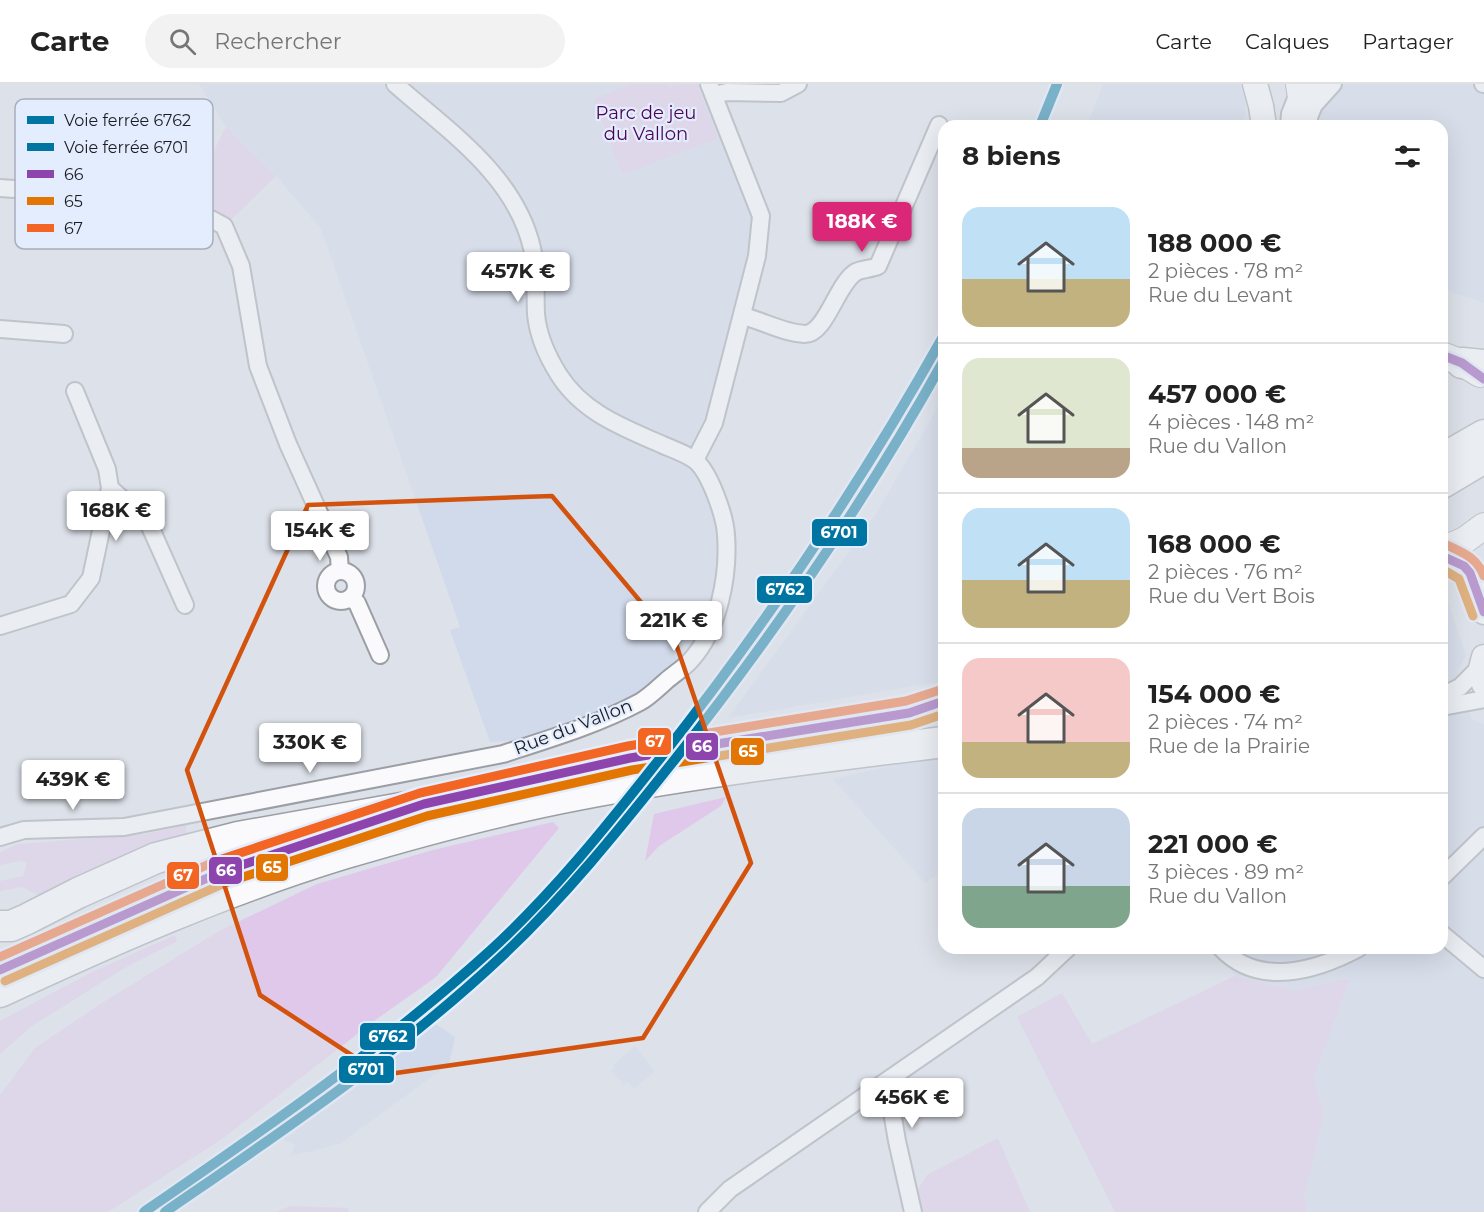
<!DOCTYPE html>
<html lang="fr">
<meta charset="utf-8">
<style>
body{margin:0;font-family:Montserrat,sans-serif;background:#f2f2f2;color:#222;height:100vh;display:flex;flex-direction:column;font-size:22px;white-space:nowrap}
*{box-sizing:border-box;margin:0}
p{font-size:20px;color:#767676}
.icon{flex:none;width:33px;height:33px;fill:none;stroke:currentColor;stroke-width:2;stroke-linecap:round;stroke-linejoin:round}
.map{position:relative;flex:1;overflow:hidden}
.sheet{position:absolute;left:938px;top:36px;width:510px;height:834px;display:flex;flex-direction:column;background:#fff;border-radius:18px;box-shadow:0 6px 24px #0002}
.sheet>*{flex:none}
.price{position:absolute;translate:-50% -51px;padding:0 14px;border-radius:6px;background:#fff;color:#222;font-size:20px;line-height:39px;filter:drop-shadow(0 2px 3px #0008)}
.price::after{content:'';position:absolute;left:50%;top:36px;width:18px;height:14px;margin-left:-9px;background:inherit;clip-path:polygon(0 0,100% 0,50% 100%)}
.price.on{background:#db2777;color:#fff}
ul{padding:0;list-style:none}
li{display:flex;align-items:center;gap:18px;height:150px;padding:0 24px}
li+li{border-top:2px solid #e0e0e0}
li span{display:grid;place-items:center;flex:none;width:168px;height:120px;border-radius:18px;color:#555}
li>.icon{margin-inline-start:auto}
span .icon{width:72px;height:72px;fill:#fffc;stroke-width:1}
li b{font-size:26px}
h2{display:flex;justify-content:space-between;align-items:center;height:72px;padding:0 24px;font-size:26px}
header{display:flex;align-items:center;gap:36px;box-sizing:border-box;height:84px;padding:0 30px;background:#fff;border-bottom:2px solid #e0e0e0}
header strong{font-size:28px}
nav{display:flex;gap:33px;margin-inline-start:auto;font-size:21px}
.search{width:420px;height:54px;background:#f2f2f2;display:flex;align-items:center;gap:15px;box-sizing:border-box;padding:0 21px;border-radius:33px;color:#767676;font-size:22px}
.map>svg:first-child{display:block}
.built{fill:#d1daea}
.green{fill:#dfc8e9}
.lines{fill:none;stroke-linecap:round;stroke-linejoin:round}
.street-casing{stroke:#9b9ea4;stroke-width:20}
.secondary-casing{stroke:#9b9ea4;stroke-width:27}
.primary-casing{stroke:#9b9ea4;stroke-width:28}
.highway-casing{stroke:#9b9ea4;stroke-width:33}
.street{stroke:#fafafc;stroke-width:16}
.secondary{stroke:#fafafc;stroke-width:24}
.primary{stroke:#fafafc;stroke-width:26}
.highway{stroke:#fafafc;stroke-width:30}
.bus-1-casing{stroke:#e4edfd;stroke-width:14}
.bus-2-casing{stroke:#e4edfd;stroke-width:14}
.bus-3-casing{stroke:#e4edfd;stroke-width:14}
.bus-1{stroke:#8e44ad;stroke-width:9}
.bus-2{stroke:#e37602;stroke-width:9}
.bus-3{stroke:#f26522;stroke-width:9}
.rail-1-casing{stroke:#e4edfd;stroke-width:15}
.rail-2-casing{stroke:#e4edfd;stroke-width:15}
.rail-1{stroke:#0075a1;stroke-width:10}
.rail-2{stroke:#0075a1;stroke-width:10}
.marked{fill:none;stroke:#d3530e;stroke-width:4.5;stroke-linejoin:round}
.labels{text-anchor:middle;stroke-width:4.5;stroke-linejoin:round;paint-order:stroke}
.park-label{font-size:18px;fill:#4b0356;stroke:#e4edfd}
.street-label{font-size:18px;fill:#1a1d23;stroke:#e4edfd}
.key{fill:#e4edfd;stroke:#a7afbc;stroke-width:1.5}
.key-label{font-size:16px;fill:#1a1d23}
.line-badge{stroke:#e4edfd;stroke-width:2}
.badge-label{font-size:16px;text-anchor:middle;font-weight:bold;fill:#fff}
</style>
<header>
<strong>Carte</strong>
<div class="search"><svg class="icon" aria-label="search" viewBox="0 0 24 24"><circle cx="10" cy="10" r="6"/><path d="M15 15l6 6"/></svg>Rechercher</div>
<nav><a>Carte</a><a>Calques</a><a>Partager</a></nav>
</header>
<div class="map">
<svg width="1484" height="1128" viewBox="0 0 1484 1128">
<rect width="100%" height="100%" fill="#dde1e9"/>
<!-- built -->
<g class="built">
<path d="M 199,0 L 709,0 L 761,132 L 757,172 L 695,375 L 710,400 L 737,452 L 733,500 L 715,549 L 696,579 L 675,600 L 643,624 L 552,654 L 490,658 L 450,546 L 460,543 L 321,145 L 276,92 L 226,43 Z"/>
<path d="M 1103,0 L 1240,0 L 1246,18 L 1245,32 L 1241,42 L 1087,42 Z"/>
<path d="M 1324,0 L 1484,0 L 1484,219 L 1451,208 L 1442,201 L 1442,42 L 1321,42 L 1317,35 Z"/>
<path d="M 943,314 L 943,597 L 728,634 L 876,430 Z"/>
<path d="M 1442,500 L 1466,572 L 1455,594 L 1472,635 L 1484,641 L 1484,1128 L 1307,1128 L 1304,1114 L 1323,1032 L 1314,993 L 1349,894 L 1294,907 L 1235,892 L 1216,864 L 1442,864 Z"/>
<path d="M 943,670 L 943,785 L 925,799 L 833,695 Z"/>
<path d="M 431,937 L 455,953 L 449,980 L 340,1060 L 291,1072 L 295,1061 L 277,1053 Z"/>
<path d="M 635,962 L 655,987 L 634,1005 L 628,998 L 624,1001 L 611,987 L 615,984 L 613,981 Z"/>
</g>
<!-- green -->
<g class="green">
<path d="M 632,0 L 668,0 L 669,4 L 678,0 L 697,0 L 718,54 L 623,91 L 593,15 Z"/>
<path d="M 226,43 L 276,92 L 227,140 L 189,117 Z"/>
<path d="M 726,713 L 721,722 L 659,762 L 645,777 L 654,730 Z"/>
<path d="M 553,738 L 559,744 L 436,893 L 374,937 L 222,1055 L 108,1128 L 0,1128 L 0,1011 L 35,964 L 105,917 L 221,846 L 317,800 L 433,766 Z"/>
<path d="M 186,741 L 187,754 L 116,778 L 38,811 L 22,803 L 0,807 L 0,797 L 23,792 L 27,779 L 21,777 L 0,781 L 0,768 L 18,760 L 145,750 Z"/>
<path d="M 175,851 L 177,857 L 123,885 L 32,942 L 0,970 L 0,937 L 92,888 Z"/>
<path d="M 1235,892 L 1294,907 L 1350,894 L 1314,993 L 1323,1032 L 1304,1114 L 1307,1128 L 1115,1128 L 1017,933 L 1062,909 L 1092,960 Z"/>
<path d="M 998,1054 L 1030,1128 L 920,1128 L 917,1107 L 927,1091 Z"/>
<path d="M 290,1122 L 348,1124 L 349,1128 L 276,1128 Z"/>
</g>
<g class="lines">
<!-- street casing -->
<g class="street-casing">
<g id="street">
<path d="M 1483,0 L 1484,0"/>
<path d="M 714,11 L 727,8 L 781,9 L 798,0"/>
<path d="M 1307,38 L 1314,21 L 1333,0"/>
<path d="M 1289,42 L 1290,30 L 1299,7 L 1319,0"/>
<path d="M 0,104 L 96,111 L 192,125 L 224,142 L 241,182 L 258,282 L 288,360 L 339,473 L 340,487"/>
<path d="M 743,232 C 763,237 783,249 805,250 C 826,250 837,199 856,188 C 862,185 871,185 878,182 L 939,41"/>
<path d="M 0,245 L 64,250"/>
<path d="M 695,376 L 714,339 L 757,172 L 761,132 L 709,0"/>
<path d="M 110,404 L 148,438 L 185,521"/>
<circle cx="341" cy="502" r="15"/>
<path d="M 351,514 L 357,519 L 380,571"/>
<path d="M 0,542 L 71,520 L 91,494 L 110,404 L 107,385 L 75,307"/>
<path d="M 1442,612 L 1460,603 L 1480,583"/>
<path d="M 1442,623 L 1484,615"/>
<path d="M 0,753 L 24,746 L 124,743 L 503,670 C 549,655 597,641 640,618 C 649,613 658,604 666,597 C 674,590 684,584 691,576 C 719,545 729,491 726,451 C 725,432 709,385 693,375 C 684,369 672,365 663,361 C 624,344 583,329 559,291 C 547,272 538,253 536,230 C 535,208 537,185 532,164 C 515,91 448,47 395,0"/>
<path d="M 1442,793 L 1484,752"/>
<path d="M 1442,850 L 1484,885"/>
<path d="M 1221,864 C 1259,904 1316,887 1359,864"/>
<path d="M 887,998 L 897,1057 L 913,1128"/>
<path d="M 707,1128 L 730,1105 L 1037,893 L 1068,864"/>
</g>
</g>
<!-- secondary casing -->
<g class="secondary-casing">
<g id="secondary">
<path d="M 1255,0 L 1261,22 L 1264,42"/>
<path d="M 1442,472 L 1464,482 L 1470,489 L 1484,528"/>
<path d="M 1484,573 L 1480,588 L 1484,600"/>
</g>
</g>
<!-- primary casing -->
<g class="primary-casing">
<g id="primary">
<path d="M 1299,0 L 1305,42"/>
<path d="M 1442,271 L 1462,279 L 1480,290"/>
<path d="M 1442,466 L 1465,456 L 1484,442"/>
</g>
</g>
<!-- highway casing -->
<g class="highway-casing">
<g id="highway">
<path d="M 1462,279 L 1484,281"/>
<path d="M 1442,375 L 1484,351"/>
<path d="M 1442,399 L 1484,374"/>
<path d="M 178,807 L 221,788 L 327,751"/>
<path d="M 0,842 L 11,842 L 25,836 L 78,809 L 156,774 L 238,753 L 424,720 L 630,674 L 944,622"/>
<path d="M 0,908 C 112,856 225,806 343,770 C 420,747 499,726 577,711 C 699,688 821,673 944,658"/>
</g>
</g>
<!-- street -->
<use href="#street" class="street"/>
<!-- secondary -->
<use href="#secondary" class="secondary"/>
<!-- primary -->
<use href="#primary" class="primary"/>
<!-- highway -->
<use href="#highway" class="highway"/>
<!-- bus-1 casing -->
<g class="bus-1-casing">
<g id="bus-1">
<path d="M 1442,271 L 1462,279 L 1484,295"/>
<path d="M 1442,472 L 1464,482 L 1470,489 L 1484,528"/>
<path d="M 0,886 L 221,788 L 424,720 L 630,674 L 909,629 L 944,617"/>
</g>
</g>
<!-- bus-2 casing -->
<g class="bus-2-casing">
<g id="bus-2">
<path d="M 1442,485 L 1459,495 L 1473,532"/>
<path d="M 5,897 L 225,799 L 427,732 L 632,686 L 911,641 L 944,630"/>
</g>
</g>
<!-- bus-3 casing -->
<g class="bus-3-casing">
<g id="bus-3">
<path d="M 1447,461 C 1464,469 1477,474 1484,492"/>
<path d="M 0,873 L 216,777 L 420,709 L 628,662 L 906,617 L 940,606"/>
</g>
</g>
<!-- bus-1 -->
<use href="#bus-1" class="bus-1"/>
<!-- bus-2 -->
<use href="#bus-2" class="bus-2"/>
<!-- bus-3 -->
<use href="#bus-3" class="bus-3"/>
<!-- rail-1 casing -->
<g class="rail-1-casing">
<g id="rail-1">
<path d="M 1040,42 L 1057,0"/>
<path d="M 144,1128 C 263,1046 383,964 491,866 C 553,809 606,743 658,677 C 765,542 860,401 944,251"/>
</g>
</g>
<!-- rail-2 casing -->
<g class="rail-2-casing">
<path id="rail-2" d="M 165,1128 C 281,1048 399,969 501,873 C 564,814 618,747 672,679 C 773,552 865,418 944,276"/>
</g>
<!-- rail-1 -->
<use href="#rail-1" class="rail-1"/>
<!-- rail-2 -->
<use href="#rail-2" class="rail-2"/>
</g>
<!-- marked area -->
<path d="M0 0H1484V1128H0ZM 552,412 L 676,560 L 751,779 L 643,954 L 382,991 L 260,911 L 187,686 L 308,421 Z" fill="#dde1e9" fill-opacity=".55" fill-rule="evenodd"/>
<path class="marked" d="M 552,412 L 676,560 L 751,779 L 643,954 L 382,991 L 260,911 L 187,686 L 308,421 Z"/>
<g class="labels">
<!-- park labels -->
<g class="park-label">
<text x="646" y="35">Parc de jeu<tspan x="646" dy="21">du Vallon</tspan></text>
</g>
<!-- street labels -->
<g class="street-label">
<text transform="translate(573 643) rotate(-21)" y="6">Rue du Vallon</text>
</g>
</g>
<!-- legend -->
<rect x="15" y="15" width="198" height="150" rx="9" class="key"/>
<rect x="27" y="32" width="27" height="8" fill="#0075a1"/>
<rect x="27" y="59" width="27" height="8" fill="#0075a1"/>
<rect x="27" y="86" width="27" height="8" fill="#8e44ad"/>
<rect x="27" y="113" width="27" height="8" fill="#e37602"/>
<rect x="27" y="140" width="27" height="8" fill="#f26522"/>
<g class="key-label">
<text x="64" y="42">Voie ferrée 6762</text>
<text x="64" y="69">Voie ferrée 6701</text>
<text x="64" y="96">66</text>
<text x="64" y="123">65</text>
<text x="64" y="150">67</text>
</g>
<g class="line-badge">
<rect x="811" y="434" width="57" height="29" rx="6" fill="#0075a1"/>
<rect x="756" y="491" width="57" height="29" rx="6" fill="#0075a1"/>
<rect x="637" y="643" width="35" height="29" rx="6" fill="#f26522"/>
<rect x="685" y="648" width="34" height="29" rx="6" fill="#8e44ad"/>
<rect x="730" y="653" width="35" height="29" rx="6" fill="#e37602"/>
<rect x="255" y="769" width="34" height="29" rx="6" fill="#e37602"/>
<rect x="208" y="772" width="35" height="29" rx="6" fill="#8e44ad"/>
<rect x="166" y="777" width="34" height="29" rx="6" fill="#f26522"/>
<rect x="359" y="938" width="57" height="29" rx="6" fill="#0075a1"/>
<rect x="338" y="971" width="57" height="29" rx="6" fill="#0075a1"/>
</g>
<g class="badge-label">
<text x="839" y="454">6701</text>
<text x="785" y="511">6762</text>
<text x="655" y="663">67</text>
<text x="702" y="668">66</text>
<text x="748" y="673">65</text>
<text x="272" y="789">65</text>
<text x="226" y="792">66</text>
<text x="183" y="797">67</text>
<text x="388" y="958">6762</text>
<text x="366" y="991">6701</text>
</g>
</svg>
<b class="price on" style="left:862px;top:169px">188K €</b>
<b class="price" style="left:518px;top:219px">457K €</b>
<b class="price" style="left:116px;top:458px">168K €</b>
<b class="price" style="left:320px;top:478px">154K €</b>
<b class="price" style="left:674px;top:568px">221K €</b>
<b class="price" style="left:310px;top:690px">330K €</b>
<b class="price" style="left:73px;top:727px">439K €</b>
<b class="price" style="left:912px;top:1045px">456K €</b>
<section class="sheet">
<h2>8 biens<svg class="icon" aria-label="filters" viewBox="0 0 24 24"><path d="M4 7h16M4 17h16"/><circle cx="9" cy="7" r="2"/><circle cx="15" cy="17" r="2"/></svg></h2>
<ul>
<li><span style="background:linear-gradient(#bfe0f5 60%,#c2b280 0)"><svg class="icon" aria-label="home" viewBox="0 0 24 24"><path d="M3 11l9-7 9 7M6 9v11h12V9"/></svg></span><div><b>188 000 €</b><p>2 pièces · 78 m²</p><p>Rue du Levant</p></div></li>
<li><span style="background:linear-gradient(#dfe7d0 75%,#b9a48a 0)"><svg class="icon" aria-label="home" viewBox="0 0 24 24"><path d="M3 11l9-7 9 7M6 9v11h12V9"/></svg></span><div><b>457 000 €</b><p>4 pièces · 148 m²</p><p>Rue du Vallon</p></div></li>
<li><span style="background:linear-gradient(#bfe0f5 60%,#c2b280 0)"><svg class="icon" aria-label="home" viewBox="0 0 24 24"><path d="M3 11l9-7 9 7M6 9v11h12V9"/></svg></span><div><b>168 000 €</b><p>2 pièces · 76 m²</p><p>Rue du Vert Bois</p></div></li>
<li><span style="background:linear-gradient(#f6c9c9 70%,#c2b280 0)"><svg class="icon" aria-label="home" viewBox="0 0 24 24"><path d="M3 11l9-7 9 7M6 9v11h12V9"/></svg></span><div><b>154 000 €</b><p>2 pièces · 74 m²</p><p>Rue de la Prairie</p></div></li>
<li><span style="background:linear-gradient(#c9d6e8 65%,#7fa58c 0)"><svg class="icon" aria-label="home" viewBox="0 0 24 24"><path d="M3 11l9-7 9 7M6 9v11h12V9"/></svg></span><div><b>221 000 €</b><p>3 pièces · 89 m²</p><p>Rue du Vallon</p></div></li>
</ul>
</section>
</div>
